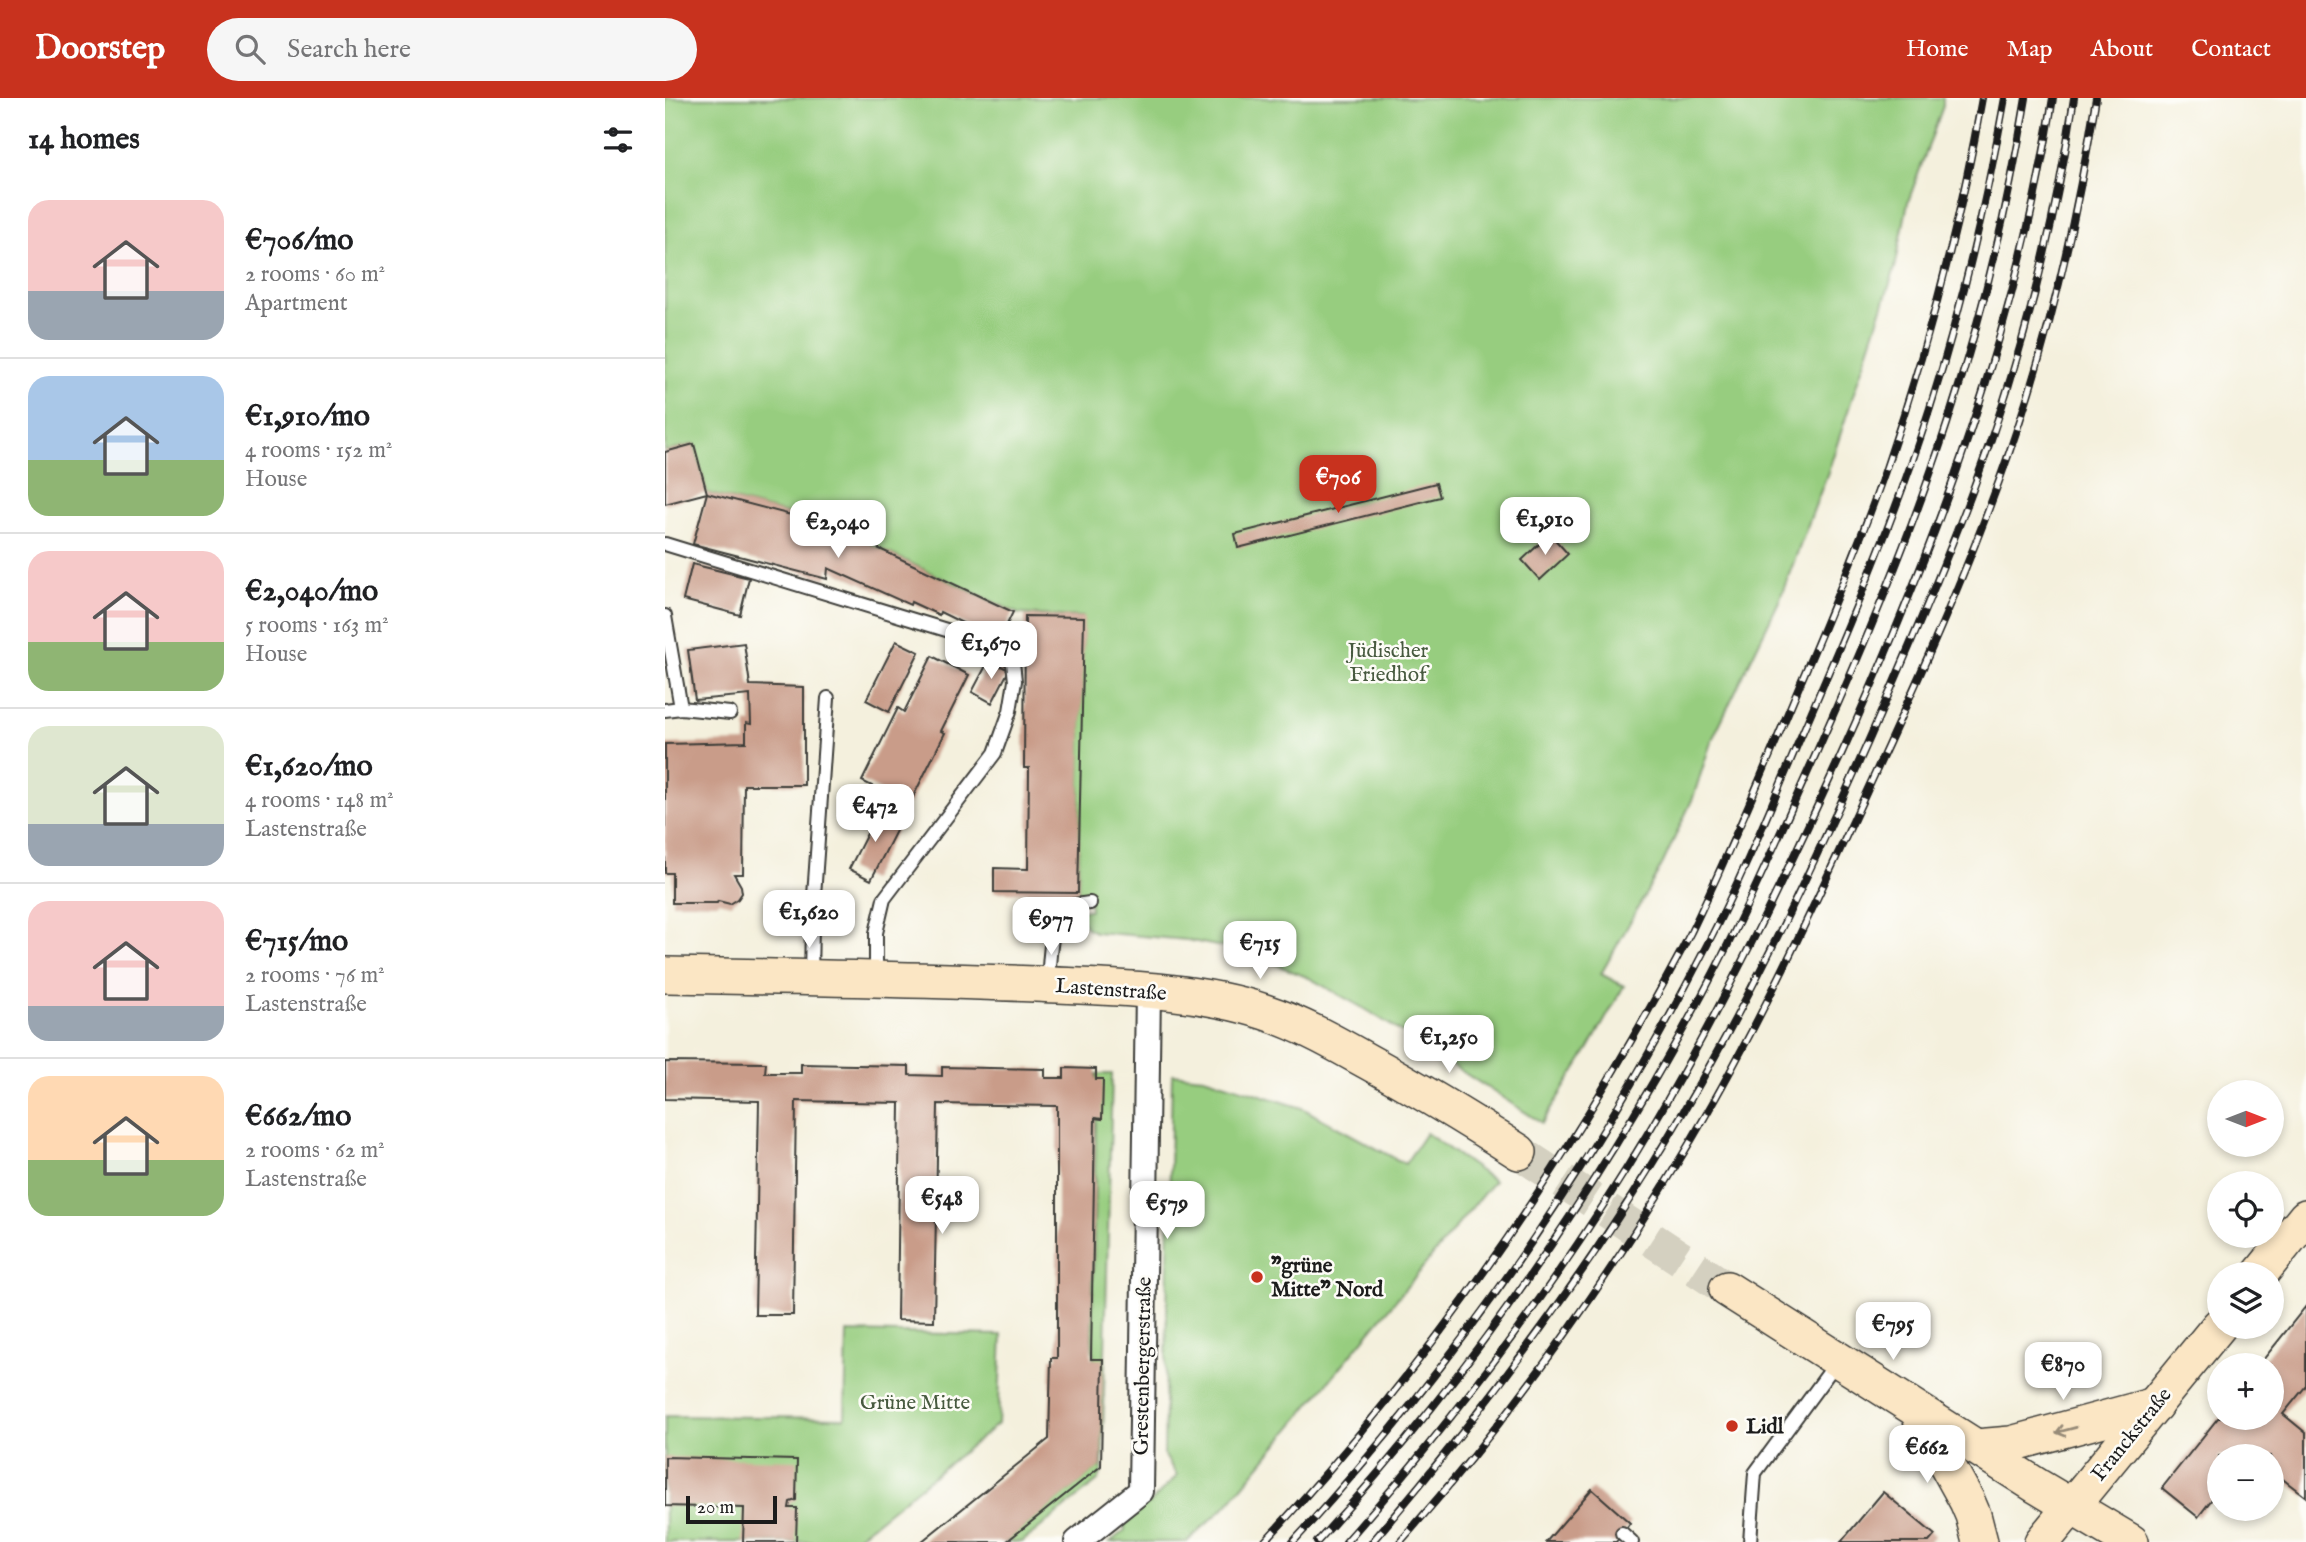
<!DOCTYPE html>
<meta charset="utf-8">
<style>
body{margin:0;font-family:"IM FELL English",serif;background:#f6f6f6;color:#202124;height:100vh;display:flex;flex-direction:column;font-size:26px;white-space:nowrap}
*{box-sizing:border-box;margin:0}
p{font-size:23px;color:#757577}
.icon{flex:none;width:38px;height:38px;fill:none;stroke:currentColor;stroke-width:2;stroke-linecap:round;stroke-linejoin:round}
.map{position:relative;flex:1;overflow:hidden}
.sheet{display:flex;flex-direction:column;background:#fff;width:665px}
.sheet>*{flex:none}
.needle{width:46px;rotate:90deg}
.buttons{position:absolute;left:1542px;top:982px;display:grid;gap:14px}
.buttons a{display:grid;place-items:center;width:77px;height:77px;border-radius:50%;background:#fff;box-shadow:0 4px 10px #0003;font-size:35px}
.scale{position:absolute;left:21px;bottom:18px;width:91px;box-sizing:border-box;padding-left:7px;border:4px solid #1c1c1c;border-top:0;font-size:19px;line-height:24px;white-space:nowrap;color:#1c1c1c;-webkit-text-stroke:5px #fdfcf7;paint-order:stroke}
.price{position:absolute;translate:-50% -60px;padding:0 16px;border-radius:14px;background:#fff;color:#222;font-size:23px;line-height:46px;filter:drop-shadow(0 2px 4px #0008)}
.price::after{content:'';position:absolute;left:50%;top:42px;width:21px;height:16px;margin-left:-10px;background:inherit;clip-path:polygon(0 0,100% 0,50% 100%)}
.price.on{background:#c8321e;color:#fff}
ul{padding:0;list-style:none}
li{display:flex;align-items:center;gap:21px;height:175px;padding:0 28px}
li+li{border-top:2px solid #e0e0e0}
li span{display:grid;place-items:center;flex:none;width:196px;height:140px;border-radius:21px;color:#555}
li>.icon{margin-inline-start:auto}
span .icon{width:84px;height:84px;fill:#fffc;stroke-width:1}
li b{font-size:30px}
h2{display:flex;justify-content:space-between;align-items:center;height:84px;padding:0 28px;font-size:30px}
header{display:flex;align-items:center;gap:42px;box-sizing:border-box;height:98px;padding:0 35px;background:#c8321e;color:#fff}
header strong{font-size:33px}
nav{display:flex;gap:38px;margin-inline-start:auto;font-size:24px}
.search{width:490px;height:63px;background:#f6f6f6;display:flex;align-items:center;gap:18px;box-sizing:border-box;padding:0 24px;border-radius:38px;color:#757577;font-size:26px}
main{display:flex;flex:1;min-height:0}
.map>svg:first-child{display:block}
.green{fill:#97cd7f;stroke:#5a744e;stroke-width:2}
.building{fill:#c99c89}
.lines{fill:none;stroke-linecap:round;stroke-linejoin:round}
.secondary-tunnel{stroke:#d4d0c0;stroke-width:35;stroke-dasharray:35 18;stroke-linecap:butt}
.lane-casing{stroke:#3c3c39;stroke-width:16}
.street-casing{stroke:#3c3c39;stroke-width:28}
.secondary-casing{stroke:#3c3c39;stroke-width:38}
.lane{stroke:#fff;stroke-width:12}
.street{stroke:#fff;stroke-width:24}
.secondary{stroke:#fbe6c4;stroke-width:35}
.rail-casing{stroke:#1c1c1c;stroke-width:8}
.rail{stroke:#fdfcf7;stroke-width:5;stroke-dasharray:16;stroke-linecap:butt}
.oneway{stroke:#978b78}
.poi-dot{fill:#c8321e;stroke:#fdfcf7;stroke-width:2.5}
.labels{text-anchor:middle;stroke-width:5;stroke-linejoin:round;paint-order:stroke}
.park-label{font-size:21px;fill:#475a3f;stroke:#fdfcf7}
.street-label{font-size:21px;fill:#1c1c1c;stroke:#fdfcf7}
.poi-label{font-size:21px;font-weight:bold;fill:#1c1c1c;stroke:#fdfcf7;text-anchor:start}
</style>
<header>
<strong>Doorstep</strong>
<div class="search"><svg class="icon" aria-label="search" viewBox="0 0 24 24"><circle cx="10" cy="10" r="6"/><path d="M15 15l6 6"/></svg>Search here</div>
<nav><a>Home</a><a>Map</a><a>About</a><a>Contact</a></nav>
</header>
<main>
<section class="sheet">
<h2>14 homes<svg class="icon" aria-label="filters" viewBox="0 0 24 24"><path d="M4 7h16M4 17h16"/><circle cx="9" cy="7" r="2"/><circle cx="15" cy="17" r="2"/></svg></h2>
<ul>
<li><span style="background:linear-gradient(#f6c9c9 65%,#9aa5b1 0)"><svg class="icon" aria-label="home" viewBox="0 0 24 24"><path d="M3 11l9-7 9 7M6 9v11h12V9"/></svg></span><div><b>€706/mo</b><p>2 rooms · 60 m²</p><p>Apartment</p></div></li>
<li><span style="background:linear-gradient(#a9c7e8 60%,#8fb573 0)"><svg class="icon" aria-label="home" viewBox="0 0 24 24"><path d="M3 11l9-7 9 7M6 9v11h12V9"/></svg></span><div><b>€1,910/mo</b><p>4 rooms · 152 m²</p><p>House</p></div></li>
<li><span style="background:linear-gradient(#f6c9c9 65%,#8fb573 0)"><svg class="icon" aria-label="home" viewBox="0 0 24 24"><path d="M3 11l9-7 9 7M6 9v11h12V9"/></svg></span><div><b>€2,040/mo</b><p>5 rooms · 163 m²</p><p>House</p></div></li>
<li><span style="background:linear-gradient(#dfe7d0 70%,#9aa5b1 0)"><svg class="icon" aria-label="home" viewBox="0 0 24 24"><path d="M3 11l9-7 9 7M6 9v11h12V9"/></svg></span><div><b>€1,620/mo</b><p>4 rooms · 148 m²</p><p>Lastenstraße</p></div></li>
<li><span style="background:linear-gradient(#f6c9c9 75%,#9aa5b1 0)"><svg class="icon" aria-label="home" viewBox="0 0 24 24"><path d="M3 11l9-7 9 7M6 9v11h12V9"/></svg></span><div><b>€715/mo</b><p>2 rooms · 76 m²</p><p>Lastenstraße</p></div></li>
<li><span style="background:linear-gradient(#ffd9b3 60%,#8fb573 0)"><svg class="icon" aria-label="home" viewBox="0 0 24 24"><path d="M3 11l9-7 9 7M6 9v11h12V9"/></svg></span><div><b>€662/mo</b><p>2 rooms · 62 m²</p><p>Lastenstraße</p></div></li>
</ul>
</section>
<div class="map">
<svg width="1641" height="1444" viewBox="0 0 1641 1444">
<rect width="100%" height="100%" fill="#fdfcf7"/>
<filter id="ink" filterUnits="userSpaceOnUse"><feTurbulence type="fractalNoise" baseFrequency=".0143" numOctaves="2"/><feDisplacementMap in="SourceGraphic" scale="14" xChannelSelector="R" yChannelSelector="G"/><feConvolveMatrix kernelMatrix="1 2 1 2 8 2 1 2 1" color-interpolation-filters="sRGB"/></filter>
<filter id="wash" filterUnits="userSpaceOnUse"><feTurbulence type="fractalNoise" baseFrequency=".00686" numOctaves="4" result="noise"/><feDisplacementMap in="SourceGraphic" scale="28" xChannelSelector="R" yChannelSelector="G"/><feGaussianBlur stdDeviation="1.57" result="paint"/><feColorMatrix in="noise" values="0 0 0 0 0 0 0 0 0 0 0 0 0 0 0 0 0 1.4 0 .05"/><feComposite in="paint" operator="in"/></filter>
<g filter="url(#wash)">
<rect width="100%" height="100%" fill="#f4f0dd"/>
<!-- green -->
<g class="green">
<path d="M 0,0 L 1278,0 L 1278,8 L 1243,104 L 1230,170 L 1163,374 L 1114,503 L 1046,644 L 1028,700 L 998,765 L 936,876 L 959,888 L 924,950 L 877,1025 L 705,914 L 644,880 L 602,863 L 557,849 L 522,842 L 430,834 L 422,830 L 415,819 L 415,812 L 425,812 L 424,796 L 413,795 L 418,519 L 354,516 L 164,427 L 42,395 L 29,346 L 0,354 Z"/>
<path d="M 432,976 L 447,976 L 437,1373 L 433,1383 L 357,1444 L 340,1444 L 436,1367 L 427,1238 Z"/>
<path d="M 507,976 L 539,979 L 637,1010 L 740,1066 L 761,1035 L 829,1083 L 562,1407 L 522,1444 L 445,1444 L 460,1432 L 459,1422 L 477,1402 L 484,1406 L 512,1378 L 499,1356 Z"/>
<path d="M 182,1234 L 337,1237 L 333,1326 L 186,1444 L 0,1444 L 0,1318 L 180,1320 Z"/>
</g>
<g id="blocks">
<!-- building -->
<g class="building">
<path d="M 29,346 L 42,395 L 0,406 L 0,354 Z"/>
<path d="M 771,385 L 775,399 L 573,450 L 570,436 Z"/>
<path d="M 42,395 L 164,427 L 348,514 L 334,543 L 275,514 L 274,517 L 246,504 L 245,507 L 163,470 L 162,481 L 28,446 Z"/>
<path d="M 885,436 L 903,456 L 875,482 L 857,462 Z"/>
<path d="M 27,466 L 84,480 L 75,517 L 18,502 Z"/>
<path d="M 360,518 L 419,519 L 413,795 L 329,794 L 329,770 L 363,771 L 364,670 L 359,670 Z"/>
<path d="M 231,543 L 254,554 L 224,614 L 201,602 Z"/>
<path d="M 79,545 L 85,587 L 139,589 L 139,687 L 79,687 L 78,776 L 69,776 L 76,788 L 77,795 L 73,801 L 65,806 L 53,803 L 52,805 L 7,805 L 7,775 L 0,775 L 0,646 L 81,644 L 81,625 L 86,626 L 85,597 L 30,602 L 23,552 Z"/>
<path d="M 267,558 L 304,577 L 276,633 L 280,635 L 244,707 L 197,683 L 233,610 L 239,614 Z"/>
<path d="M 324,562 L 344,572 L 327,605 L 307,594 Z"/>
<path d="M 215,710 L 237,721 L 206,782 L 184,771 Z"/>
<path d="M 0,964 L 101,965 L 100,975 L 136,975 L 136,966 L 244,968 L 244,977 L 277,978 L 277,969 L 380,971 L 380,980 L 399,980 L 399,970 L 431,971 L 431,981 L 438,981 L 437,1021 L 430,1020 L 426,1261 L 438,1261 L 436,1368 L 341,1444 L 256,1444 L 384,1341 L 386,1260 L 392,1260 L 392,1008 L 273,1006 L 269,1223 L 232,1222 L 235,1005 L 131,1003 L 128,1217 L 90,1217 L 94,1003 L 0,1001 Z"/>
<path d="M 1641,1208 L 1641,1288 L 1618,1316 L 1641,1335 L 1641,1399 L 1606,1372 L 1606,1358 L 1589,1358 L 1584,1354 L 1581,1358 L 1554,1358 L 1554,1392 L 1533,1419 L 1497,1390 L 1553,1320 L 1606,1320 L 1606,1267 L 1594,1267 Z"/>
<path d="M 0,1359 L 132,1362 L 131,1402 L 125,1404 L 124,1410 L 132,1410 L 131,1444 L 78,1444 L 79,1410 L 0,1408 Z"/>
<path d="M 927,1391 L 965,1425 L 951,1444 L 881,1444 Z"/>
<path d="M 1218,1394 L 1270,1437 L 1264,1444 L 1176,1444 Z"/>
</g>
</g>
</g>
<g filter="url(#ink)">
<use href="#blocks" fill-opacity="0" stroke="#3c3c39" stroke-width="2"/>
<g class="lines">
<!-- secondary-tunnel -->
<path class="secondary-tunnel" d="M 854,1054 L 1062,1191"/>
<!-- lane casing -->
<g class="lane-casing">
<g id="lane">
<path d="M 0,446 L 301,538 L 337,555 L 348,564 L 350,583 L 345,613 L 330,655 L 219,801 L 211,835 L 211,880"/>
<path d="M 0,518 L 16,610"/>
<path d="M 0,612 L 16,610 L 65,615"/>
<path d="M 146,879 L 147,826 L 163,600"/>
<path d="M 383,883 C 385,863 384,821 403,809 C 409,806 417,806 425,805"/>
<path d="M 957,1435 L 967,1444"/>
<path d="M 1085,1444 L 1090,1375 L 1171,1265"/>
</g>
</g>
<!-- street casing -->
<g class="street-casing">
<path id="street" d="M 412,1444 L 476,1393 L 483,893"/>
</g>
<!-- secondary casing -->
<g class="secondary-casing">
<g id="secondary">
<path d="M 0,877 C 123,879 247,881 370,886 C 446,890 527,890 600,914 C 636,926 668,944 700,962 C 753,991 804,1022 854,1054"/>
<path d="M 1595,1176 L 1641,1119"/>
<path d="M 1062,1191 L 1372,1388 L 1466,1444"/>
<path d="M 1254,1316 L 1302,1403 L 1308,1417 L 1315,1444"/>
<path d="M 1311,1349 L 1346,1346 L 1490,1307"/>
<path d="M 1377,1444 L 1554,1228"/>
</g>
</g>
<!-- lane -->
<use href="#lane" class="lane"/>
<!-- street -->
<use href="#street" class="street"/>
<!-- secondary -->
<use href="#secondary" class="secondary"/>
<!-- rail casing -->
<g class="rail-casing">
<g id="rail">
<path d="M 599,1444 C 730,1304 844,1149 942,984 C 971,935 1000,885 1026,834 C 1065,753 1100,670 1135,586 C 1165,516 1195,445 1220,373 C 1262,251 1295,127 1317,0"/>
<path d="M 628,1444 C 792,1266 932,1063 1042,847 C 1081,772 1112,693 1146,615 C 1189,515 1232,414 1265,310 C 1297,209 1321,105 1340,0"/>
<path d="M 652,1444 C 803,1280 931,1093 1037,897 C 1078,820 1113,740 1149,660 C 1198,550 1245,440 1282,326 C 1317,219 1343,110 1361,0"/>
<path d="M 681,1444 C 794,1316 899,1177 986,1030 C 1057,910 1117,785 1175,659 C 1272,445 1351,233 1388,0"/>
<path d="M 707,1444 C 837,1292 954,1133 1050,958 C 1113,844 1168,725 1220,605 C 1250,536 1280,466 1307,394 C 1355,267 1389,134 1409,0"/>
<path d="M 735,1444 C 841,1325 936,1193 1018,1056 C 1088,940 1145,817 1202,693 C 1262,563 1322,431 1364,294 C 1394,198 1415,99 1431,0"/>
</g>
</g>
<!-- rail -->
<use href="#rail" class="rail"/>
</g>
<!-- one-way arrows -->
<defs><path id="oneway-shaft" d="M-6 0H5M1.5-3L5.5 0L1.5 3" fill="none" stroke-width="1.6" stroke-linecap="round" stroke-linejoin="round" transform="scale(1.75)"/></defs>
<use class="oneway" href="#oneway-shaft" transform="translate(1401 1332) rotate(165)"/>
</g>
<!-- markers -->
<g class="poi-dot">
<circle cx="592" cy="1179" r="7"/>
<circle cx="1067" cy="1328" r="7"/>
</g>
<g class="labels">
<!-- park labels -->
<g class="park-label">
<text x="723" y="559">Jüdischer<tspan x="723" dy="24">Friedhof</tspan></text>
<text x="250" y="1311">Grüne Mitte</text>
</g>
<!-- street labels -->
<g class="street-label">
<text transform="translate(446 891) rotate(4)" y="7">Lastenstraße</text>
<text transform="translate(477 1268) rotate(-89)" y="7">Grestenbergerstraße</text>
<text transform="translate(1466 1336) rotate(-51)" y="7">Franckstraße</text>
</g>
<!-- poi labels -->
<g class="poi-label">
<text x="606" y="1174">"grüne<tspan x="606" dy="24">Mitte" Nord</tspan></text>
<text x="1081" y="1335">Lidl</text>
</g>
</g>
</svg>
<div class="buttons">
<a><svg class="needle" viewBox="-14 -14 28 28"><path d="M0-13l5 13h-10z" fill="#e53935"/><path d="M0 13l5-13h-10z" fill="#757577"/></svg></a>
<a><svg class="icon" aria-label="locate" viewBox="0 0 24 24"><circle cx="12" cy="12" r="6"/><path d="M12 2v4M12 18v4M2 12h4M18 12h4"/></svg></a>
<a><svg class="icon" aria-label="layers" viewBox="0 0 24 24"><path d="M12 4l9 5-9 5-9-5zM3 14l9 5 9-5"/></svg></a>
<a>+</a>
<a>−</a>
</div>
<div class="scale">20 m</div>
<b class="price on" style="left:673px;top:417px">€706</b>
<b class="price" style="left:880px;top:459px">€1,910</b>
<b class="price" style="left:173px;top:462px">€2,040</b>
<b class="price" style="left:326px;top:583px">€1,670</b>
<b class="price" style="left:210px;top:746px">€472</b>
<b class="price" style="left:144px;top:852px">€1,620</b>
<b class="price" style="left:386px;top:859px">€977</b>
<b class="price" style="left:595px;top:883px">€715</b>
<b class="price" style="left:784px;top:977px">€1,250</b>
<b class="price" style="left:277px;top:1138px">€548</b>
<b class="price" style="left:502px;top:1143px">€579</b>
<b class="price" style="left:1228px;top:1264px">€795</b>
<b class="price" style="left:1398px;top:1304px">€870</b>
<b class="price" style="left:1262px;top:1387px">€662</b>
</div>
</main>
